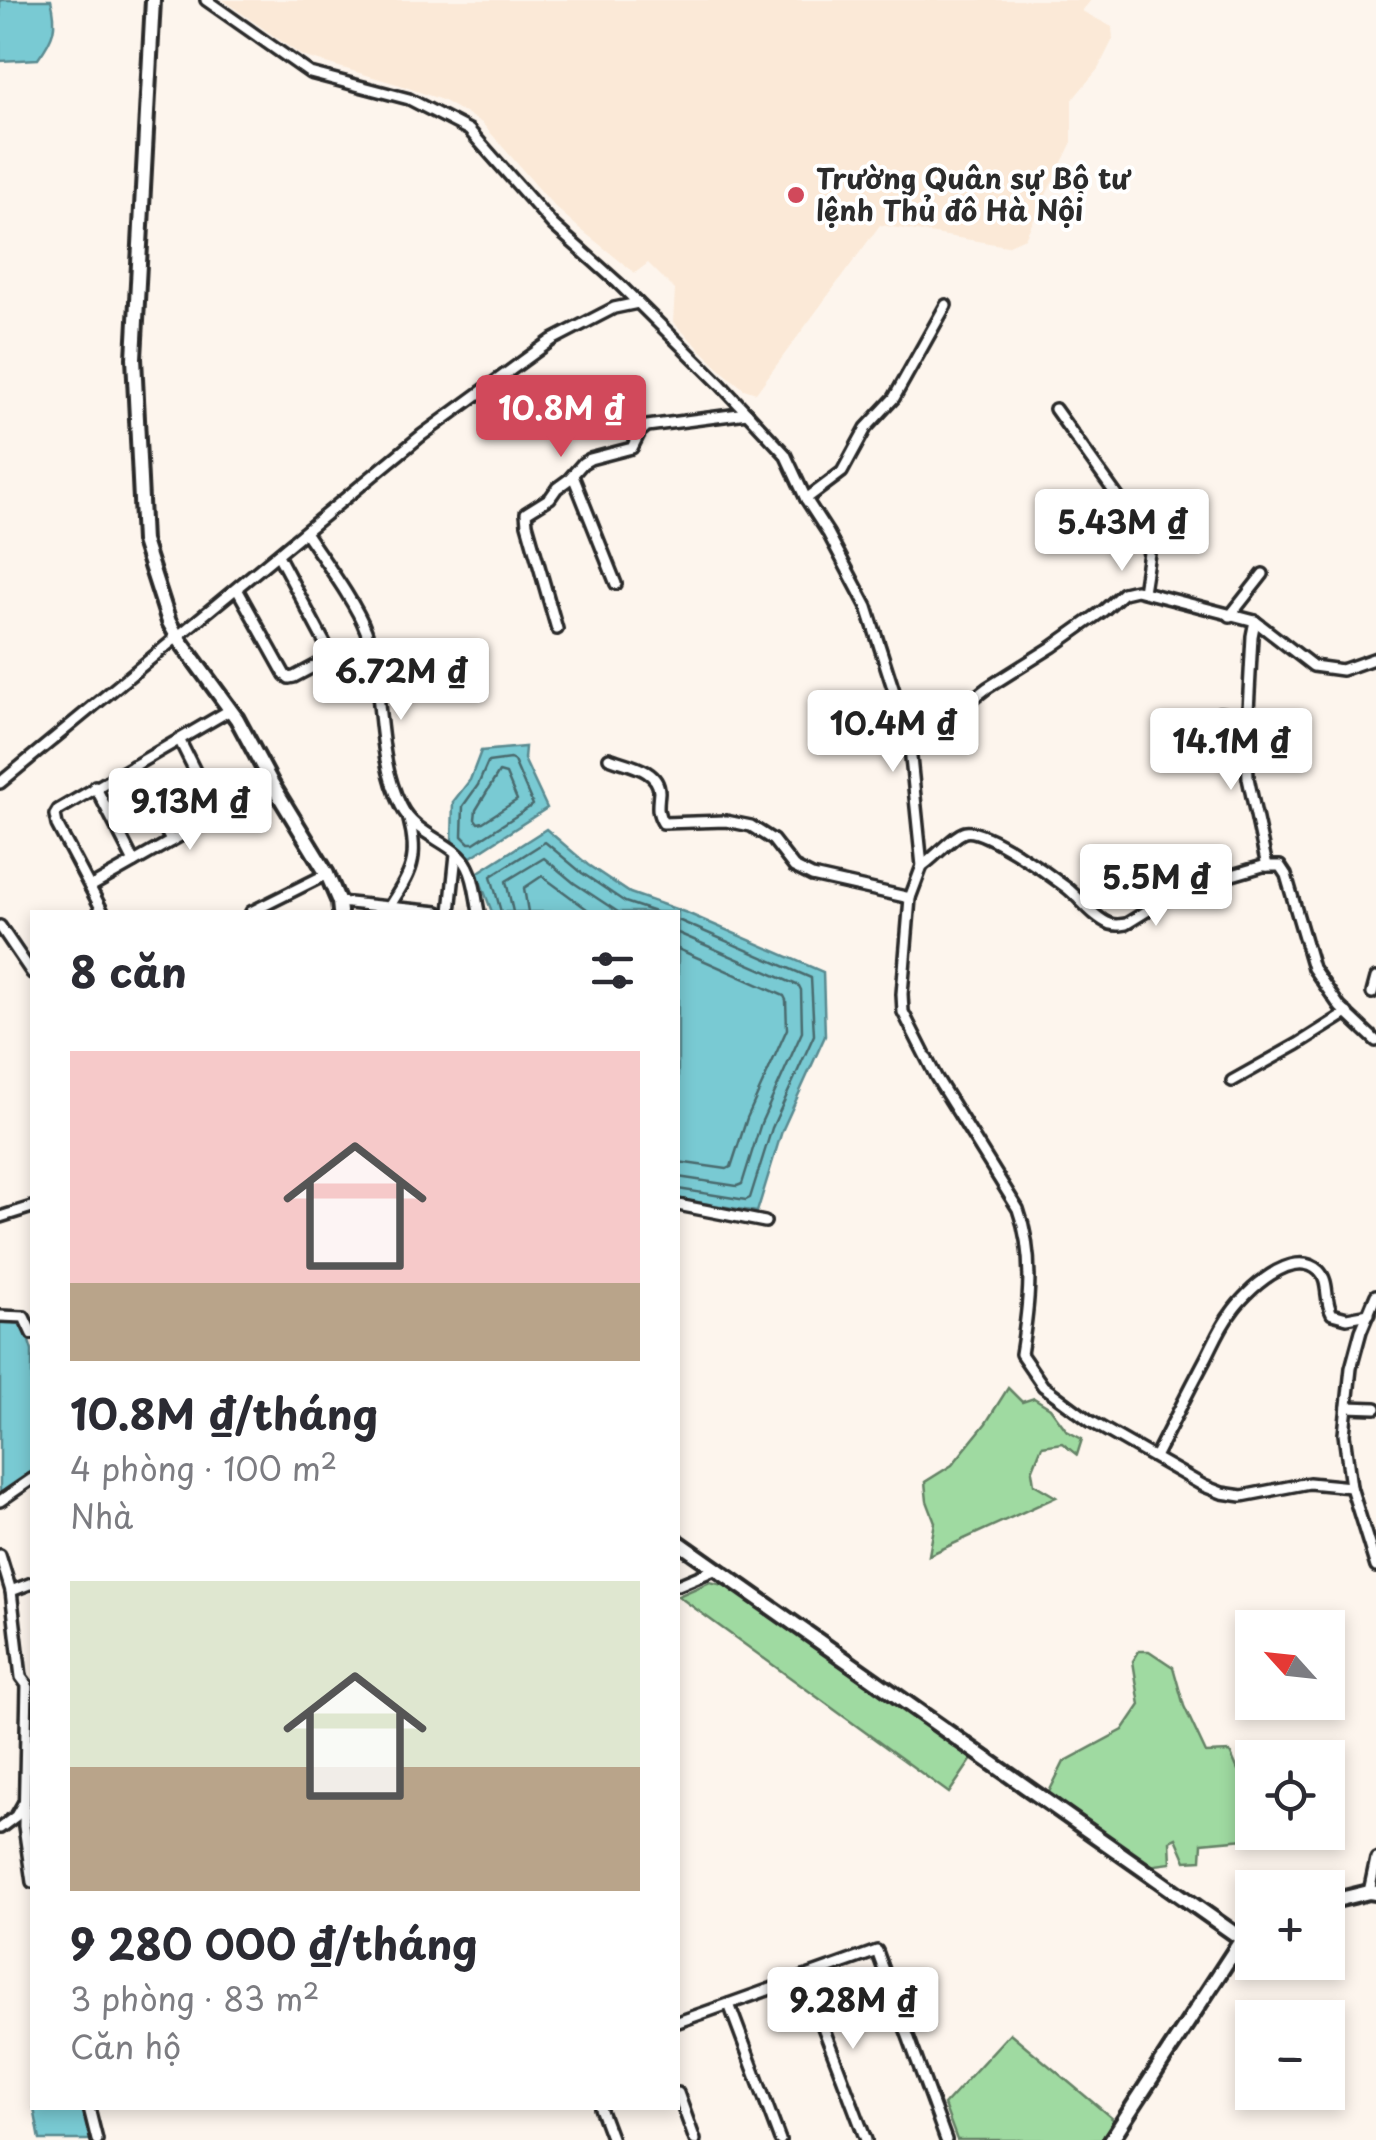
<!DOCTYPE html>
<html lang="vi">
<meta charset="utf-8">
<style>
body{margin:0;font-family:"Playpen Sans",sans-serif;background:#f7f7f7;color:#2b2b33;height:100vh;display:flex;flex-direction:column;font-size:38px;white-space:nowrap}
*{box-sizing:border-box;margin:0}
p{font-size:32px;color:#7c7c81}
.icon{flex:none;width:55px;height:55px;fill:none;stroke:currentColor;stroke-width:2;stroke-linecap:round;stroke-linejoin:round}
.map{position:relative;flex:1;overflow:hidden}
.side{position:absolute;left:30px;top:910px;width:650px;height:1200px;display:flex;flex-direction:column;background:#fff;border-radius:0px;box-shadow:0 5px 15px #0003}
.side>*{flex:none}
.needle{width:65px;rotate:297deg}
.controls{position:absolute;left:1235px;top:1610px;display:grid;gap:20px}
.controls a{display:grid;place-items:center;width:110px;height:110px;border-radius:0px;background:#fff;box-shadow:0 5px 15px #0003;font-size:50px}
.price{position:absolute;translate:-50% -85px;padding:0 22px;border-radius:10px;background:#fff;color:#222;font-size:32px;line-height:65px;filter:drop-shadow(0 2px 5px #0008)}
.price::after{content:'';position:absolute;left:50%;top:60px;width:30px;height:22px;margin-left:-15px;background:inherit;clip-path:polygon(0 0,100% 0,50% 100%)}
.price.selected{background:#d1495b;color:#fff}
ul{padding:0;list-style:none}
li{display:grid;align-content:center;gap:20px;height:530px;padding:0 40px}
li span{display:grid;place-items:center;height:310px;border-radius:0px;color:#555}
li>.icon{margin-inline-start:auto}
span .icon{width:180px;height:180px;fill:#fffc;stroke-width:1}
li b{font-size:42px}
h2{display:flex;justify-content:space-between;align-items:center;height:120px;padding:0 40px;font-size:42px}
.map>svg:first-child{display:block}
.built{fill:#fbe9d7}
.green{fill:#9fdaa1;stroke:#658266;stroke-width:2.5}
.water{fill:#79cad3;stroke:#5a8a90;stroke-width:2.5}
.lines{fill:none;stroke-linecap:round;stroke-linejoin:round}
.shore{stroke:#4a6b6e;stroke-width:2.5}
.street-casing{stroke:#2b2b2b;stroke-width:16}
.secondary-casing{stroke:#2b2b2b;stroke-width:20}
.street{stroke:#fff;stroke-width:9}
.secondary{stroke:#fff;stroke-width:12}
.poi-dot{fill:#d1495b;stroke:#fff;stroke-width:4}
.labels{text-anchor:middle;stroke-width:8;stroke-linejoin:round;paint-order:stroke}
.poi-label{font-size:28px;font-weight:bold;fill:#2b2b2b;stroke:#fff;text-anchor:start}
</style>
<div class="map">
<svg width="1376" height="2140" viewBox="0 0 1376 2140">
<rect width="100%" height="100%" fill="#fdf5ed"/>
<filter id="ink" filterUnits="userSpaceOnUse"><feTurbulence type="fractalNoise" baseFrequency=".01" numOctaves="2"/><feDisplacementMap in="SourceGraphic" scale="20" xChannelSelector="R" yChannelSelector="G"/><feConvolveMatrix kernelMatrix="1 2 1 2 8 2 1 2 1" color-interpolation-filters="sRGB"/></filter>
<g filter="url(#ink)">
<!-- built -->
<path class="built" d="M 223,0 L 1091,0 L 1082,11 L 1112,27 L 1113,39 L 1098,69 L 1072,100 L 1072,142 L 1025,238 L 1007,246 L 880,225 L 756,393 L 744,389 L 723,372 L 673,322 L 675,290 L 648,263 L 635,273 L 579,228 L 554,206 L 482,123 L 442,100 L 400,85 L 302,56 Z"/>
<!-- green -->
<g class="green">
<path d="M 1008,1388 L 1022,1402 L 1034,1398 L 1050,1408 L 1067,1431 L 1082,1439 L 1077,1455 L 1062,1443 L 1042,1446 L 1032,1471 L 1034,1484 L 1056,1497 L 929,1555 L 935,1522 L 927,1501 L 925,1482 L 952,1465 L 986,1423 Z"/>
<path d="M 710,1582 L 732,1587 L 972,1759 L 949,1793 L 678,1596 Z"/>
<path d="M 1139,1651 L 1149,1651 L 1173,1667 L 1184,1706 L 1206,1753 L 1230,1752 L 1238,1770 L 1252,1774 L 1252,1832 L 1268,1833 L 1267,1837 L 1202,1843 L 1201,1860 L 1186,1861 L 1176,1838 L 1170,1841 L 1171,1863 L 1148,1866 L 1047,1796 L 1064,1762 L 1123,1730 L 1140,1705 L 1133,1661 Z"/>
<path d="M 1010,2033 L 1114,2120 L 1101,2140 L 957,2140 L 944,2105 Z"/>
</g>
<!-- water -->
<g class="water">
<path d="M 0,0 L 51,0 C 58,26 54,37 38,59 L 0,61 Z"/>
<path d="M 525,747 L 524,759 L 547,808 L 471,857 L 452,843 L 453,802 L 470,780 L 481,751 Z"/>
<path d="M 546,829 L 588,865 L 630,893 L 687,913 L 823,972 L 825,1036 L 782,1131 L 757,1212 L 678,1199 L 678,912 L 492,912 L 477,873 Z"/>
<path d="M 20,1320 L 23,1322 L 32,1351 L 32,1478 L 0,1497 L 0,1321 Z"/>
<path d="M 34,2108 L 83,2108 L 91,2140 L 40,2140 Z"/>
</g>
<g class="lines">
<!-- shore -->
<g class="shore">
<path d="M 510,759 L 514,761 L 533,805 L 474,843 L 469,843 L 462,836 L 463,806 L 478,785 L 488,762 Z"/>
<path d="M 499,772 L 506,774 L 517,800 L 483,822 L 478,823 L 475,819 L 476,810 Z"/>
<path d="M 501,912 L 491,876 L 545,842 L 582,873 L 625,902 L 655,912"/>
<path d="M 513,912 L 506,881 L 544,858 L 574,883 L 618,912"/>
<path d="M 528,912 L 524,888 L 542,876 L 591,912"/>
<path d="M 678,920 L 811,978 L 814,1035 L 772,1128 L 750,1198 L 746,1200 L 678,1189"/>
<path d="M 678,933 L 799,986 L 801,990 L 802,1032 L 761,1123 L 742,1184 L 737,1186 L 678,1177"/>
<path d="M 678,949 L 784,996 L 786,1000 L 787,1029 L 747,1118 L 731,1167 L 727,1169 L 678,1162"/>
</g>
<!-- street casing -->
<g class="street-casing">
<g id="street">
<path d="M 206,0 L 310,73 L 409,99 L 469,130 L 553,225 L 618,283 L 721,385 L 785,454 L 806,499 L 828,533 L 867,607 L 909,738 L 922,866 L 910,898 L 902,994 L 903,1012 L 936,1077 L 1018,1209 C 1035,1256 1029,1305 1021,1354 L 1043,1386 L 1090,1421 L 1204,1486 L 1222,1493 L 1242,1496 L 1309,1483 L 1351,1487 L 1376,1567"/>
<path d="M 1055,409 L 1140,528 L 1149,553 L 1143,591"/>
<path d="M 573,476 L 616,584"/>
<path d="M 806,499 L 842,472 L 866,428 L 894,398 L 946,305"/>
<path d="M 305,532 C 323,559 356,603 366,631 C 385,687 374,752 401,806 C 416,837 456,842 468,867 C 475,880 476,899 479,912"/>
<path d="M 237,589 L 285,675 L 289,678 L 294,677 L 328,659 L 328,649 L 278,555"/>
<path d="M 1230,616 L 1263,574"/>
<path d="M 557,629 L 527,524 L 526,513 L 550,498 L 557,488 L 568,480 L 583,463 L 590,459 L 632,448 L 640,432 L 647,426 L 747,413"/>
<path d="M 1219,713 L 1243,716 L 1248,711 L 1252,636 L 1255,621"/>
<path d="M 1246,714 L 1248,778 L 1267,866"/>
<path d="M 909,738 L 951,716 L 987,688 L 1052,647 L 1104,610 L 1123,593 L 1136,590 L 1255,621 L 1313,666 L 1342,670 L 1376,658"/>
<path d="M 180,741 L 217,815"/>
<path d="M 609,758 C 627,765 659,769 659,792 C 658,806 656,811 663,823 L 726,821 L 751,826 L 773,840 L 794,867 L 812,876 L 910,898"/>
<path d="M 133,766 L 171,841"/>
<path d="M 0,783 L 422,435 L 552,340 L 614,308 L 638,303"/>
<path d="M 95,786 L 134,862"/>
<path d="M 922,866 C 933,859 954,835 965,832 C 984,827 1050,875 1067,888 C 1081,899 1094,918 1110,924 C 1117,926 1119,925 1126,924 L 1181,890 L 1263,866 L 1280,866 L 1286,875 L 1313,968 L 1340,1007 L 1376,1041"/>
<path d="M 90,887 L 272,784"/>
<path d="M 339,902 L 438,912"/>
<path d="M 389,907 C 410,874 420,860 409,820"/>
<path d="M 103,912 L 57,825 L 55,815 L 58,810 L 230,710"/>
<path d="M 251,912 L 327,874"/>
<path d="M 450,912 L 456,854"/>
<path d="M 0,926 L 32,973"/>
<path d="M 1372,993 L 1376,978"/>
<path d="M 1232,1081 L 1298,1044 L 1347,1013"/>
<path d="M 678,1205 L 765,1222"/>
<path d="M 0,1217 L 32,1207"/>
<path d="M 0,1316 L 24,1317 L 32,1334"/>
<path d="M 1347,1407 L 1376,1408"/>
<path d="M 1155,1457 C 1172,1424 1188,1392 1205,1360 C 1213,1345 1220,1327 1231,1313 C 1245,1292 1293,1246 1319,1271 C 1330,1282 1324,1300 1332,1314 L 1347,1318 L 1369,1314"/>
<path d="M 1351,1487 L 1344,1434 L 1351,1368 L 1361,1331 L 1376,1295"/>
<path d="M 0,1501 L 32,1479"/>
<path d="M 0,1555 L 11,1591 L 21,1677 L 27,1685 L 24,1826 L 32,1882"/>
<path d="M 678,1585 L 714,1570"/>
<path d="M 11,1591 L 32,1583"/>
<path d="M 0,1828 L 16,1816 L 24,1802"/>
<path d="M 1369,1892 L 1376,1859"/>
<path d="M 804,1977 L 866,2140"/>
<path d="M 729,2004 L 780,2140"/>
<path d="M 678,2022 L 877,1951 L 946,2140"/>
<path d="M 678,2093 L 695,2140"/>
<path d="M 89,2108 L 97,2140"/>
<path d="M 600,2108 L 612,2140"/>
</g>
</g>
<!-- secondary casing -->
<g class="secondary-casing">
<g id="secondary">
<path d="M 153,0 L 134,358 L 143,541 L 169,622 L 178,638 L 237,719 L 272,784 L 327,874 L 339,902 L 340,912"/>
<path d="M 678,1542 L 1242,1939"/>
<path d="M 1328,1902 L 1369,1892 L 1376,1893"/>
<path d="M 1111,2140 L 1242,1939 L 1252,1932"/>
</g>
</g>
<!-- street -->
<use href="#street" class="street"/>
<!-- secondary -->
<use href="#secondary" class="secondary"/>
</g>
</g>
<!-- markers -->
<circle class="poi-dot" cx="796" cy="195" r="10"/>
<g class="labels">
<!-- poi labels -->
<g class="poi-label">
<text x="816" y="189">Trường Quân sự Bộ tư<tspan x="816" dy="32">lệnh Thủ đô Hà Nội</tspan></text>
</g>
</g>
</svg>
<div class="controls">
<a><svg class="needle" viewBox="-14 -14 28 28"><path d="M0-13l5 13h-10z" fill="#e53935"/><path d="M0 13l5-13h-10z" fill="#7c7c81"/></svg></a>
<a><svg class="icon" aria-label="locate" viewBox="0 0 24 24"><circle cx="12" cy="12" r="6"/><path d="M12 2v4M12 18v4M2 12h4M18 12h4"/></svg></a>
<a>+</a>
<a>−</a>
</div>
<b class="price selected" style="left:561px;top:460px">10.8M ₫</b>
<b class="price" style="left:1122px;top:574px">5.43M ₫</b>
<b class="price" style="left:401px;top:723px">6.72M ₫</b>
<b class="price" style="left:893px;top:775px">10.4M ₫</b>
<b class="price" style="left:1231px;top:793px">14.1M ₫</b>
<b class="price" style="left:190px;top:853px">9.13M ₫</b>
<b class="price" style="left:1156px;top:929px">5.5M ₫</b>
<b class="price" style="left:853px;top:2052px">9.28M ₫</b>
<section class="side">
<h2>8 căn<svg class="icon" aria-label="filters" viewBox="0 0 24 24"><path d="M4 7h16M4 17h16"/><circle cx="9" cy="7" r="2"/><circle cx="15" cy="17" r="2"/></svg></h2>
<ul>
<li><span style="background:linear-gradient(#f6c9c9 75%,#b9a48a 0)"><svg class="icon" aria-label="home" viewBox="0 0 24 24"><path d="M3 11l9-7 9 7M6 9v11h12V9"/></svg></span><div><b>10.8M ₫/tháng</b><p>4 phòng · 100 m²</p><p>Nhà</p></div></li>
<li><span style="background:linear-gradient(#dfe7d0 60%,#b9a48a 0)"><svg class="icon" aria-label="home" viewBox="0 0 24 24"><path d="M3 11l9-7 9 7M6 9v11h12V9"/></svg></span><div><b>9 280 000 ₫/tháng</b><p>3 phòng · 83 m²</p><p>Căn hộ</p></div></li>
</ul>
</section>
</div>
